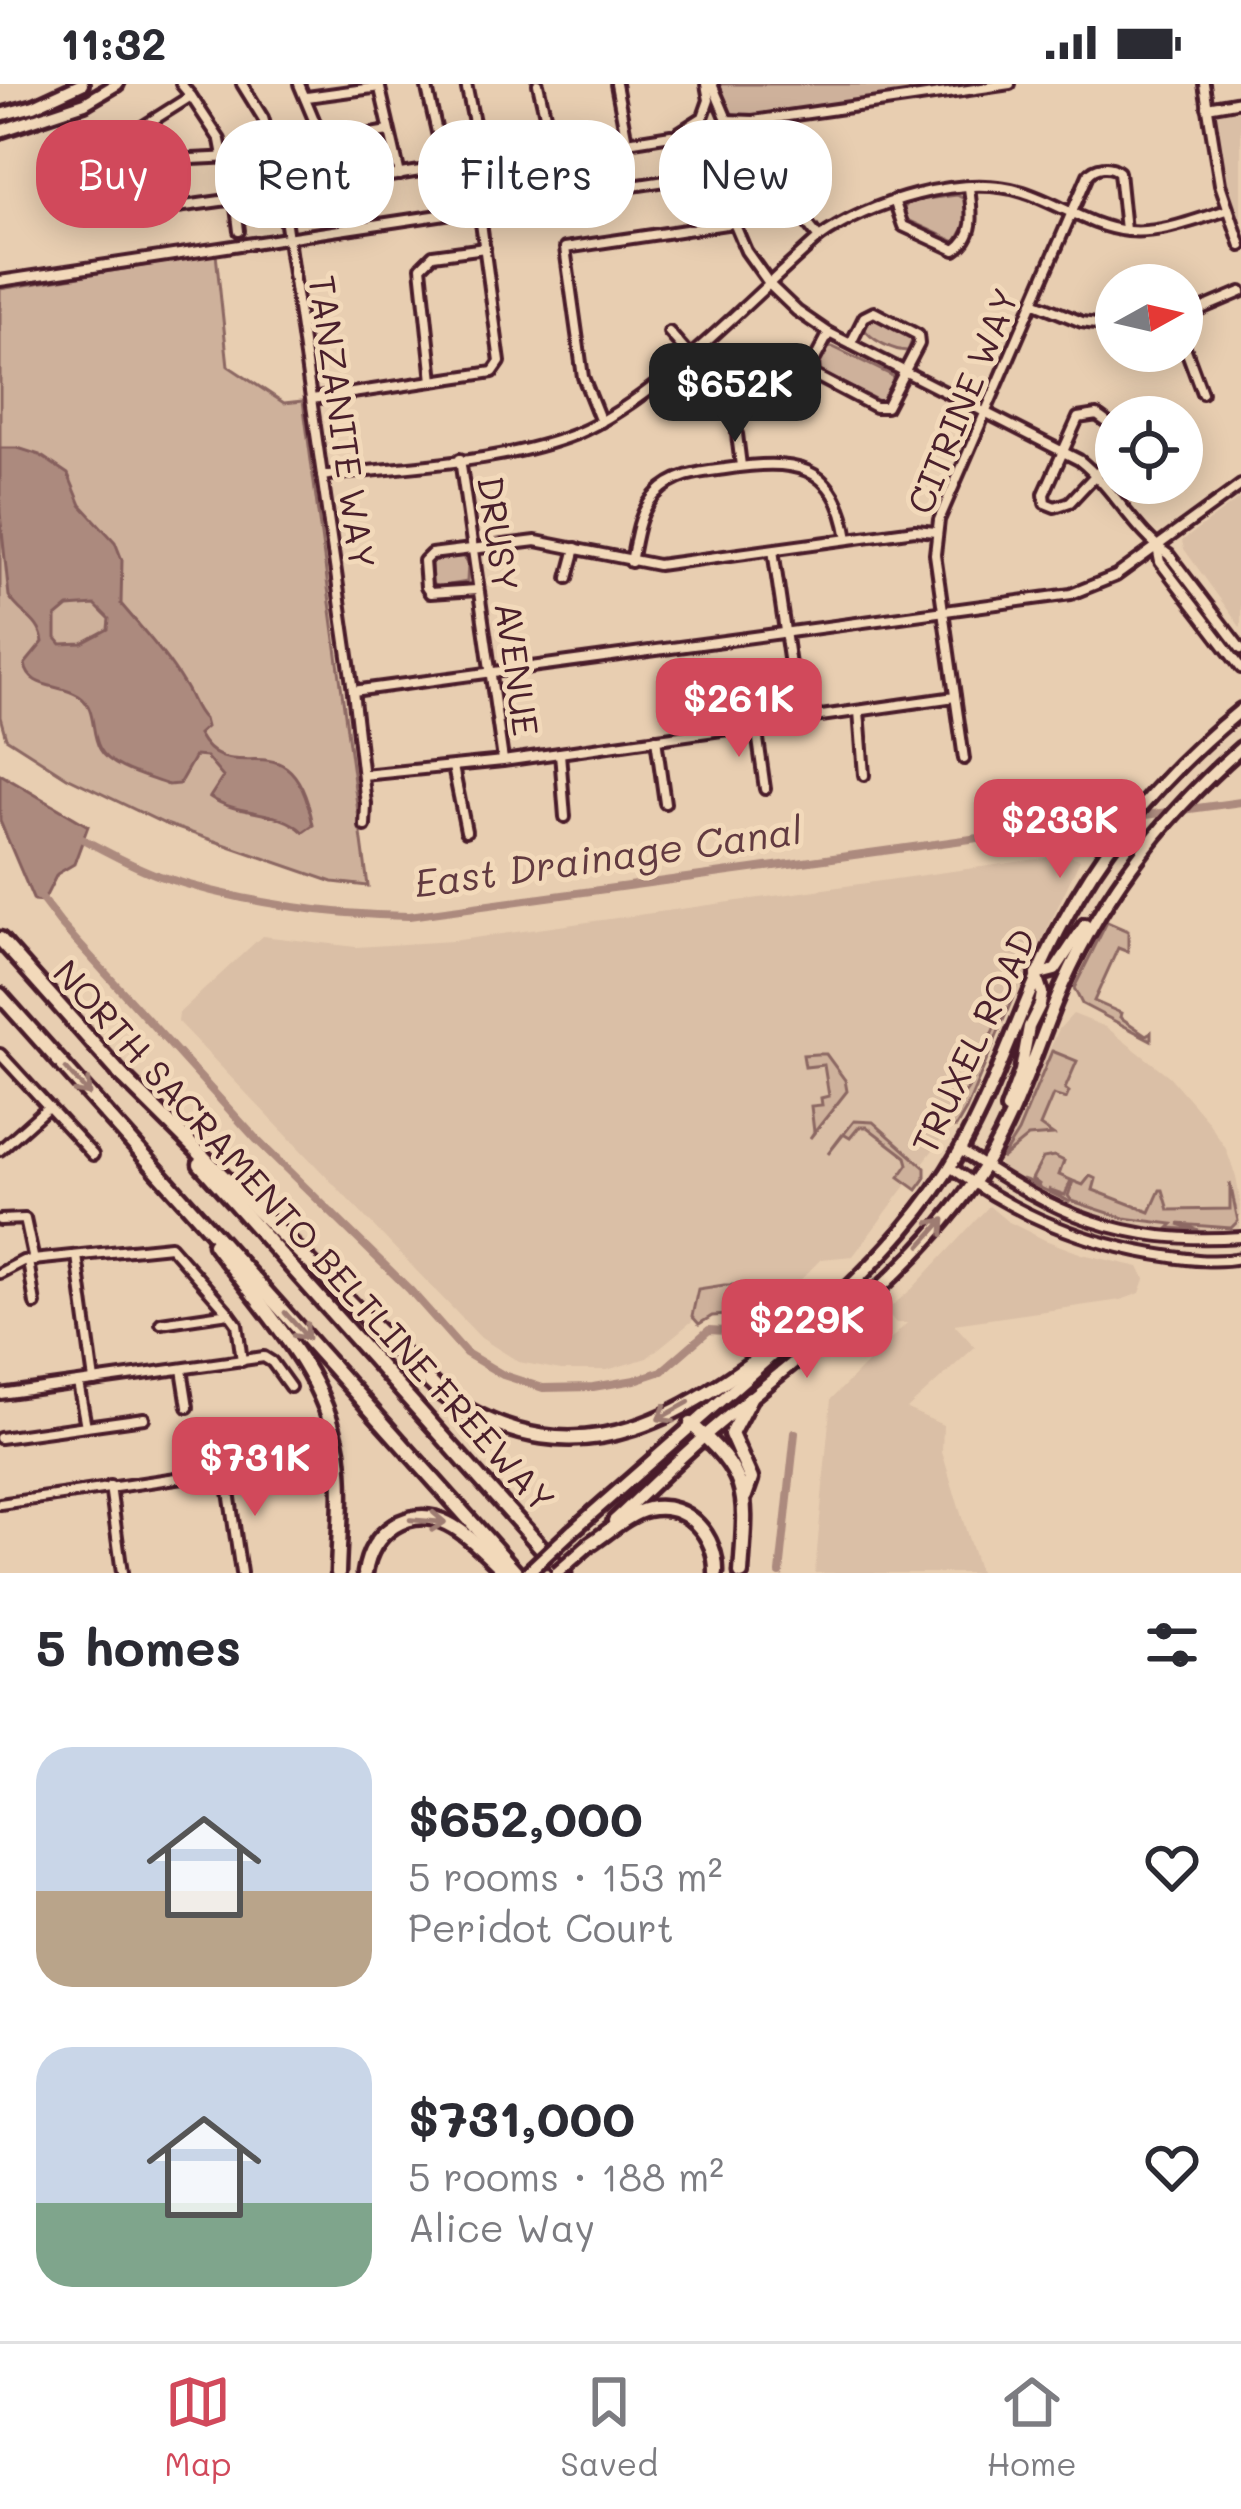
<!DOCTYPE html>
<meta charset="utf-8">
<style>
body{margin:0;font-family:Mali,sans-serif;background:#f2f2f3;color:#2b2b33;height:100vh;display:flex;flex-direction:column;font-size:45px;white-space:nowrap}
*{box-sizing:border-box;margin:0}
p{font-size:39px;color:#7c7c81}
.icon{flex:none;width:66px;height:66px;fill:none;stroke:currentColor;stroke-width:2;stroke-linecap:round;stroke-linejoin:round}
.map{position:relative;height:1489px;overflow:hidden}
.drawer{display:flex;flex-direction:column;background:#fff;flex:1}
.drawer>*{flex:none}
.guide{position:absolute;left:36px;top:36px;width:1170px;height:108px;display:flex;gap:24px}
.needle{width:78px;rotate:82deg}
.controls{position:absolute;left:1095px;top:180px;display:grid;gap:24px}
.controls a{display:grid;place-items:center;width:108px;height:108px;border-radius:50%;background:#fff;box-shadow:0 6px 30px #0003;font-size:60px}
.price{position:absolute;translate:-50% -102px;padding:0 27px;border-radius:24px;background:#d1495b;color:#fff;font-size:39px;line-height:78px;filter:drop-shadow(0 3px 6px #0008)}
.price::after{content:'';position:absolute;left:50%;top:72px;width:36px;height:27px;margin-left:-18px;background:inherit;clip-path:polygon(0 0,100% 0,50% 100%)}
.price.current{background:#222;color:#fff}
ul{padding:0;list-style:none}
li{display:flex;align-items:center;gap:36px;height:300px;padding:0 36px}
li span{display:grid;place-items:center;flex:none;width:336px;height:240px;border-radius:36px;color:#555}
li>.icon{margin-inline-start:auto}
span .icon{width:144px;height:144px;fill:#fffc;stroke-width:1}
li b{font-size:51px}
h2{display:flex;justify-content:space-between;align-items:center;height:144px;padding:0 36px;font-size:51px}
.pill{padding:0 42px;border-radius:48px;background:#fff;box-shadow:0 6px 30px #0003;font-size:42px;line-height:108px}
.pill.current{background:#d1495b;color:#fff}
.status{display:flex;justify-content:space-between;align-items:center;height:84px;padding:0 60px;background:#fff;direction:ltr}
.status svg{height:33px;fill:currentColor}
.tab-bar{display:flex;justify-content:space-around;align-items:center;height:168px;border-top:3px solid #e1e1e2;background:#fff;font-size:33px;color:#7c7c81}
.tab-bar a{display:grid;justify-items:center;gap:6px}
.tab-bar .current{color:#d1495b}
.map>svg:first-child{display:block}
.built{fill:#dabfa6}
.green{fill:#ceb19b;stroke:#8c6863;stroke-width:3}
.water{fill:#ac8a7e;stroke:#855f5d;stroke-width:3;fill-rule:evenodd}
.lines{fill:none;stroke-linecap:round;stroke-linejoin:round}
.canal{stroke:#ac8a7e;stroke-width:8}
.minor-casing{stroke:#4a1f2b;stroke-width:16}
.major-casing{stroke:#4a1f2b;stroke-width:20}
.highway-casing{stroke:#4a1f2b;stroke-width:21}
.minor{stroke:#f2d9ba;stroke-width:8}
.major{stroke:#f2d9ba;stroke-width:10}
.highway{stroke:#f2d9ba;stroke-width:12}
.major-bridge-casing{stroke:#4a1f2b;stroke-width:20;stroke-linecap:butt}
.major-bridge{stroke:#f2d9ba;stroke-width:10}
.oneway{stroke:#9e7c72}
.labels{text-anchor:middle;stroke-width:10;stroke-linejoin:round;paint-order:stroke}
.street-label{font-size:36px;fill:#4a1f2b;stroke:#f2d9ba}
.water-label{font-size:39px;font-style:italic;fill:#623a40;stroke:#f2d9ba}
</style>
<div class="status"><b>11:32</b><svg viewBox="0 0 49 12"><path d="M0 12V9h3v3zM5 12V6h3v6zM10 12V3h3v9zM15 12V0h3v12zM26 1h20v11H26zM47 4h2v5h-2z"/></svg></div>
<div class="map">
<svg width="1241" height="1489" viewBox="0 0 1241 1489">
<rect width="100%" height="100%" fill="#e8ceb1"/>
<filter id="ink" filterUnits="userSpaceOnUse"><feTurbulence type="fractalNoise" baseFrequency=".00833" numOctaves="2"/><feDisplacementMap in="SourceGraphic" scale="24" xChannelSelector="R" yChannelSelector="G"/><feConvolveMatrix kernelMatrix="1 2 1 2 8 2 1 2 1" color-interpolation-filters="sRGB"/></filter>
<g filter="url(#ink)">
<!-- built -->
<g class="built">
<path d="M 1241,26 L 1241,148 L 1232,128 L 1214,29 Z"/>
<path d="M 1241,413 L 1241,544 L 1184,465 L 1182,457 Z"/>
<path d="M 1066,771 L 1080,775 L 963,1026 L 853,1172 L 821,1175 L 763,1234 L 735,1202 L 647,1274 L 607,1286 L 561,1286 L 519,1278 L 481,1254 L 178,938 L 179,929 L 262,852 L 356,863 L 452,857 Z"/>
<path d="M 1073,930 L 1106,943 L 1169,992 L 1207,1036 L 1226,1065 L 1236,1093 L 1241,1122 L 1239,1144 L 1199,1148 L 1147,1143 L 1086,1128 L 1026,1102 L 1002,1085 L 998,1078 L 1059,945 Z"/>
<path d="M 989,1122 L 1007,1137 L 1045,1156 L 1082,1170 L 1139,1183 L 1145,1195 L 1140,1209 L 1121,1216 L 954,1240 L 975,1263 L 907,1325 L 943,1341 L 942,1368 L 979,1489 L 815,1489 L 831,1315 L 907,1239 L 896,1239 L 886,1227 L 913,1204 Z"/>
</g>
<!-- green -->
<g class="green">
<path d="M 714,0 L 908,0 L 910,9 L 744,35 L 729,33 Z"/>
<path d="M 957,111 L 966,116 L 967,138 L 956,158 L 906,135 L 904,124 L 910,117 Z"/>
<path d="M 216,170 L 228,282 L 284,319 L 303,317 L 368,802 L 333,798 L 163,739 L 67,693 L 6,654 L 0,633 L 0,205 Z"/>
<path d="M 873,230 L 914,251 L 908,267 C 894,267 870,256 863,243 Z"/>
<path d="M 833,263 L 891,291 L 894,296 L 886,314 L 879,317 L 819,287 L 817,280 L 826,264 Z"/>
<path d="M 463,472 L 468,478 L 467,498 L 438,503 L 432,500 L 431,477 Z"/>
<path d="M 1107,838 L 1128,847 L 1128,868 L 1118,864 L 1094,917 L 1121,929 L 1120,933 L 1146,951 L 1151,948 L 1151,956 L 1082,920 L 1074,904 Z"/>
<path d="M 1014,898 L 1012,915 L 966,1026 L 956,1043 L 947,1044 L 943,1039 L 968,1005 Z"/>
<path d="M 1052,967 L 1077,977 L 1065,1005 L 1069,1008 L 1066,1015 L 1053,1011 L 1040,1042 L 1053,1051 L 1028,1053 L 1001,1075 L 1018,1048 Z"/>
<path d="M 817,970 L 826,970 L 845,996 L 847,1007 L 810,1054 L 814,1048 L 811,1022 L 822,1021 L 821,1014 L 829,1012 L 824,981 L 805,983 L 803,971 Z"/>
<path d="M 854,1037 L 873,1038 L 925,1084 L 925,1095 L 917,1106 L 899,1093 L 908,1080 L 906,1073 L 867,1043 L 859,1043 L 850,1054 L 843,1050 L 828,1070 Z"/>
<path d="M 1054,1072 L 1064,1077 L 1059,1091 L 1071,1096 L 1065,1111 L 1048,1105 L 1070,1118 L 1022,1095 L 1040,1101 L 1032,1095 L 1043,1074 Z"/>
<path d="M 1090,1092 L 1096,1095 L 1093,1106 L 1150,1128 L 1160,1106 L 1163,1106 L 1169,1126 L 1230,1125 L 1230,1099 L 1238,1137 L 1231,1144 L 1178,1140 L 1199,1146 L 1169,1144 L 1173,1140 L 1124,1134 L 1072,1117 L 1068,1112 L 1073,1097 L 1083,1101 Z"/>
<path d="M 724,1201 L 736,1201 L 764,1231 L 741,1250 L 730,1231 L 712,1232 L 699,1240 L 692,1232 L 698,1205 Z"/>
</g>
<!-- water -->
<g class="water">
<path d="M 0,364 L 18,364 L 40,371 L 68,390 L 81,421 L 115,458 L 122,476 L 121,520 C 143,546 167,572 184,601 C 192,613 194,626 204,635 L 206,643 L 198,650 C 231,712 291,626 313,741 L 303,748 C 278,724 239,733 210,713 L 223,693 L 206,673 L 195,672 L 179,700 L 168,701 C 148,693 111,685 100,665 C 90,648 97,624 79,612 C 59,599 29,606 25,580 L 43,558 C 40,535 20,531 9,512 L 0,429 ZM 95,521 L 109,535 L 108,545 L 82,559 L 61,560 L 56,554 L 56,533 L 68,523 Z"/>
<path d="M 0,690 L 88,742 L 74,780 L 57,790 L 43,818 L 34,817 L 0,737 Z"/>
</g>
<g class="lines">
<!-- canal -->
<g class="canal">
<path d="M 76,752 C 103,765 131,782 160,792 C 238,818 327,831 409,832 L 1241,718"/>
<path d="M 38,810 L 60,839 L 257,1056 L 410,1206 L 466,1269 L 503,1291 L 543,1304 L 593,1303 L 635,1296 L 662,1287 L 709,1246 L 726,1247"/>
<path d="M 780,1489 L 795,1349"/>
</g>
<!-- minor casing -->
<g class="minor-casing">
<g id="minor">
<path d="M 181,0 L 191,12 L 120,57 C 113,75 120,115 134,129 L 235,115 L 239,147"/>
<path d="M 242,0 L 263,34 L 278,85 L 353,607 L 366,720 L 365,742"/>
<path d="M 299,0 L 322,55 L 330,102 L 438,84 L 442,70 L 426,0"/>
<path d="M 379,0 L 400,91"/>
<path d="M 538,0 L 554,70"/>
<path d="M 616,0 L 627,58"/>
<path d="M 712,0 L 729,40 L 728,52"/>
<path d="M 1204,0 L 1220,100 L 1241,162"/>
<path d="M 191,12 L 220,56 L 223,72"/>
<path d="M 307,13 L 380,3"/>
<path d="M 1207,23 L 1241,17"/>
<path d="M 727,36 L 753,37 L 1010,0"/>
<path d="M 153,38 L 165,72 L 171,76 L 254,72 L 300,55"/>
<path d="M 678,49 L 703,33 L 709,16 L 706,0"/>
<path d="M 247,70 C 271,48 301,57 330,55 C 350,54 369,50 389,47"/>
<path d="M 228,72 L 235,115"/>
<path d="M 721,79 L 723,57"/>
<path d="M 483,81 L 671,51 L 701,54 L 715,70 L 726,120 L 746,167 L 771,202 L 797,227 L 829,249 L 1079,376 C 1113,403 1135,448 1169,471 L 1241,565"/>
<path d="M 894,116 L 903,142 L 955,166 C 977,152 972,127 969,104"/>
<path d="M 803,134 L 819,154"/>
<path d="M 0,197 L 719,89"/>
<path d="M 1033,218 L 1082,238 L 1116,243"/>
<path d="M 1182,233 L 1241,208"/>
<path d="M 669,248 L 688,270"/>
<path d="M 829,249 L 813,279 L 814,291 L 875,323 L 886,323 L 919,260 L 918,251 L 874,228 L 864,233 L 851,259"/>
<path d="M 1182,255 L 1202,309"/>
<path d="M 433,297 L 421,183 L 433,171 L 485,164"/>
<path d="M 312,315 L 493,288 L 500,278 L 479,124 L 478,106 L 483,81 L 466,0"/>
<path d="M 601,338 L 583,293 L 565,164 L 733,139"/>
<path d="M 1116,345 L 1097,331 L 1078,334 L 1044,410 L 1045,419 L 1055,423 L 1070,418 L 1116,369"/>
<path d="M 737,350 L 741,382"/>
<path d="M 460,375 L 503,676"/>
<path d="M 322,392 C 402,382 501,380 576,350 C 657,316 750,214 819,154 C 869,118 962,89 1023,108 C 1058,119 1090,143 1128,147 C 1162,150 1195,136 1227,126"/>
<path d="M 1157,463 L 1160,478 L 1241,584"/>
<path d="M 773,466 L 798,635"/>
<path d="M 631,478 C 636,454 638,428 656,410 C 675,390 700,388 725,385 C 792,375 836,377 848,455"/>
<path d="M 568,494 L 576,464"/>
<path d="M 477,506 L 430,509 L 426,503 L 424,477 L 431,470 L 536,457 L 658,481 L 915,446 L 936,448"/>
<path d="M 353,607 L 1071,510 L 1116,492 L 1241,401"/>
<path d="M 859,627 L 864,691"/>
<path d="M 756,641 L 765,705"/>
<path d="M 656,655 L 665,719"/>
<path d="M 560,669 L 565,733"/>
<path d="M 964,675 L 935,470 L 939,436 L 1088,91 C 1095,82 1110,80 1119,88 L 1125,146"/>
<path d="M 453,683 L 466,747"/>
<path d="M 363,691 L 503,677 L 955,613"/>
<path d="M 0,970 L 93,1071"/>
<path d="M 0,1066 L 48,1023"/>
<path d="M 960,1066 C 1058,1131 1120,1161 1241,1153"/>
<path d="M 950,1083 C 1017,1131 1084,1160 1166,1172 C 1191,1176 1216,1179 1241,1174"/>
<path d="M 0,1136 L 25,1135 L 34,1177"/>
<path d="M 77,1172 L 94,1297"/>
<path d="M 28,1177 L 35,1220"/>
<path d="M 0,1189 L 23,1177 L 170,1162 L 229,1229 L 161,1239"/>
<path d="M 229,1229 L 237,1240 L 242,1277"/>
<path d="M 182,1285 L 188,1323"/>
<path d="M 78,1299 L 86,1342"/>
<path d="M 0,1310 L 264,1273 L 272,1278 L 290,1303"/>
<path d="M 0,1354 L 144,1334"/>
<path d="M 226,1387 L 241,1489"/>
<path d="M 110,1402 L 122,1489"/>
<path d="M 0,1420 L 258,1382 L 277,1385"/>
</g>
</g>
<!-- major casing -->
<g class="major-casing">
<g id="major">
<path d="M 0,31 L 34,22 L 82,0"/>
<path d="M 0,47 L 85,19 L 117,0"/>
<path d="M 1036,891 L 1055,886 L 1085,841"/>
<path d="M 1007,1025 L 1021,987 L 1029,943 L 1040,921 L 1042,909 L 1036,891"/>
<path d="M 836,1216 C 882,1172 927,1124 959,1068 C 1001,994 1024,910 1065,835 C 1108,754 1171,683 1241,626"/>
<path d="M 614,1437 C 645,1408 675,1378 707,1350 C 799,1271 901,1201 972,1101 C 1011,1045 1030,982 1055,919 C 1096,820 1160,734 1241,664"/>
<path d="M 572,1447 L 777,1267"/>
</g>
</g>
<!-- highway casing -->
<g class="highway-casing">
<g id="highway">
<path d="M 0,855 L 123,993"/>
<path d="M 0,911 L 517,1489"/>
<path d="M 119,989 L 442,1310 C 598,1418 713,1307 839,1214"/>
<path d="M 200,1080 L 564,1489"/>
<path d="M 214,1160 C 262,1224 324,1286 338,1367 C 344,1408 339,1448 338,1489"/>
<path d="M 691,1340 C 753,1394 746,1412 741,1489"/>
<path d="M 745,1412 L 751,1395 L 731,1350 L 750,1314"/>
<path d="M 590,1460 C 607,1449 629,1429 648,1425 C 688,1417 717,1453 716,1489"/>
<path d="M 365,1489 C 368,1469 377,1453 394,1442 C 440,1413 476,1461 507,1489"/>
</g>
</g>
<!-- minor -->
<use href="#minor" class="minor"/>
<!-- major -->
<use href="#major" class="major"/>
<!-- highway -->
<use href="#highway" class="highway"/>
<!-- major-bridge casing -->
<g class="major-bridge-casing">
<g id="major-bridge">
<path d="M 527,1489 L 572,1447"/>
<path d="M 557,1489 L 590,1460"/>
</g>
</g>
<!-- major-bridge -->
<use href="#major-bridge" class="major-bridge"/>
</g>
<!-- one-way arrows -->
<defs><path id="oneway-shaft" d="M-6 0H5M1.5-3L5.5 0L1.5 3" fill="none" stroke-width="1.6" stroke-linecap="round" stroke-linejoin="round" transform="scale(3)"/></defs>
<g class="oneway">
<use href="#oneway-shaft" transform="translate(78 998) rotate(48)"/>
<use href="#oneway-shaft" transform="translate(933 1148) rotate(-48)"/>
<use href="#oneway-shaft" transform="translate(297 1242) rotate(48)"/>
<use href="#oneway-shaft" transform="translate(673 1327) rotate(151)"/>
<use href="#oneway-shaft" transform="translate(428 1437) rotate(4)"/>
</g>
</g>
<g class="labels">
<!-- street labels -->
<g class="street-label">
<text transform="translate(963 317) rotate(-68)" y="13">CITRINE WAY</text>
<text transform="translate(342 338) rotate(82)" y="13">TANZANITE WAY</text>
<text transform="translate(508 522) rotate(82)" y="13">DRUSY AVENUE</text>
<text transform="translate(974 957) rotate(-65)" y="13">TRUXEL ROAD</text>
<text transform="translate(304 1152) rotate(48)" y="13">NORTH SACRAMENTO BELTLINE FREEWAY</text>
</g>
<!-- water labels -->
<g class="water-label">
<text transform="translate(608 773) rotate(-8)" y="14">East Drainage Canal</text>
</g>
</g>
</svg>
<div class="controls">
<a><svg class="needle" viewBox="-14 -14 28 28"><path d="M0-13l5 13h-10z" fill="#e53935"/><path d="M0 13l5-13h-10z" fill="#7c7c81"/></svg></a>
<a><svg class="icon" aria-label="locate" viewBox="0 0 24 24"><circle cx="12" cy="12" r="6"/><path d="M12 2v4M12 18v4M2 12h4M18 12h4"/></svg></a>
</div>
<b class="price current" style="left:735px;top:361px">$652K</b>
<b class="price" style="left:739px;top:676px">$261K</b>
<b class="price" style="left:1060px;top:797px">$233K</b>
<b class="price" style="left:807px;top:1297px">$229K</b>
<b class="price" style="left:255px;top:1435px">$731K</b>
<div class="guide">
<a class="pill current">Buy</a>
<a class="pill">Rent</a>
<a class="pill">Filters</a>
<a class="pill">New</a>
</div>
</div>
<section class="drawer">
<h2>5 homes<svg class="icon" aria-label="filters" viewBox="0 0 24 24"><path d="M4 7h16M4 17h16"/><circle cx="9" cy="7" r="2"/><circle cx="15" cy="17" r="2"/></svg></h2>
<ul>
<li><span style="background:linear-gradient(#c9d6e8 60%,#b9a48a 0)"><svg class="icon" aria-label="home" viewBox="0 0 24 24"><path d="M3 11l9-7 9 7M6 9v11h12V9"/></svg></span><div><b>$652,000</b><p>5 rooms · 153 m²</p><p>Peridot Court</p></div><svg class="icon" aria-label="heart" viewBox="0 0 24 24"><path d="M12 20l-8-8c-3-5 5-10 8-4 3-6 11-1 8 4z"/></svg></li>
<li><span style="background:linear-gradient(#c9d6e8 65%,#7fa58c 0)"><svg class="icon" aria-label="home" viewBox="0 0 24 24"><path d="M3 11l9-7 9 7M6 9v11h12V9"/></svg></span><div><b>$731,000</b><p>5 rooms · 188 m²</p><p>Alice Way</p></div><svg class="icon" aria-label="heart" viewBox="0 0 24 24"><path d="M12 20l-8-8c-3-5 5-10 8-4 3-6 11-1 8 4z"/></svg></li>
</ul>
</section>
<nav class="tab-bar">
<a class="current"><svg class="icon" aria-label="map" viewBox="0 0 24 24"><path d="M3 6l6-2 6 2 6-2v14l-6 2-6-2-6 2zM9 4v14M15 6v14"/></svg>Map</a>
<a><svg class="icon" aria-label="saved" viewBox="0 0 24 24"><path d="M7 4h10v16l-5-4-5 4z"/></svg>Saved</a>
<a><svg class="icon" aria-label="home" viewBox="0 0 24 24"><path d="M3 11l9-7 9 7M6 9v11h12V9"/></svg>Home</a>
</nav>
